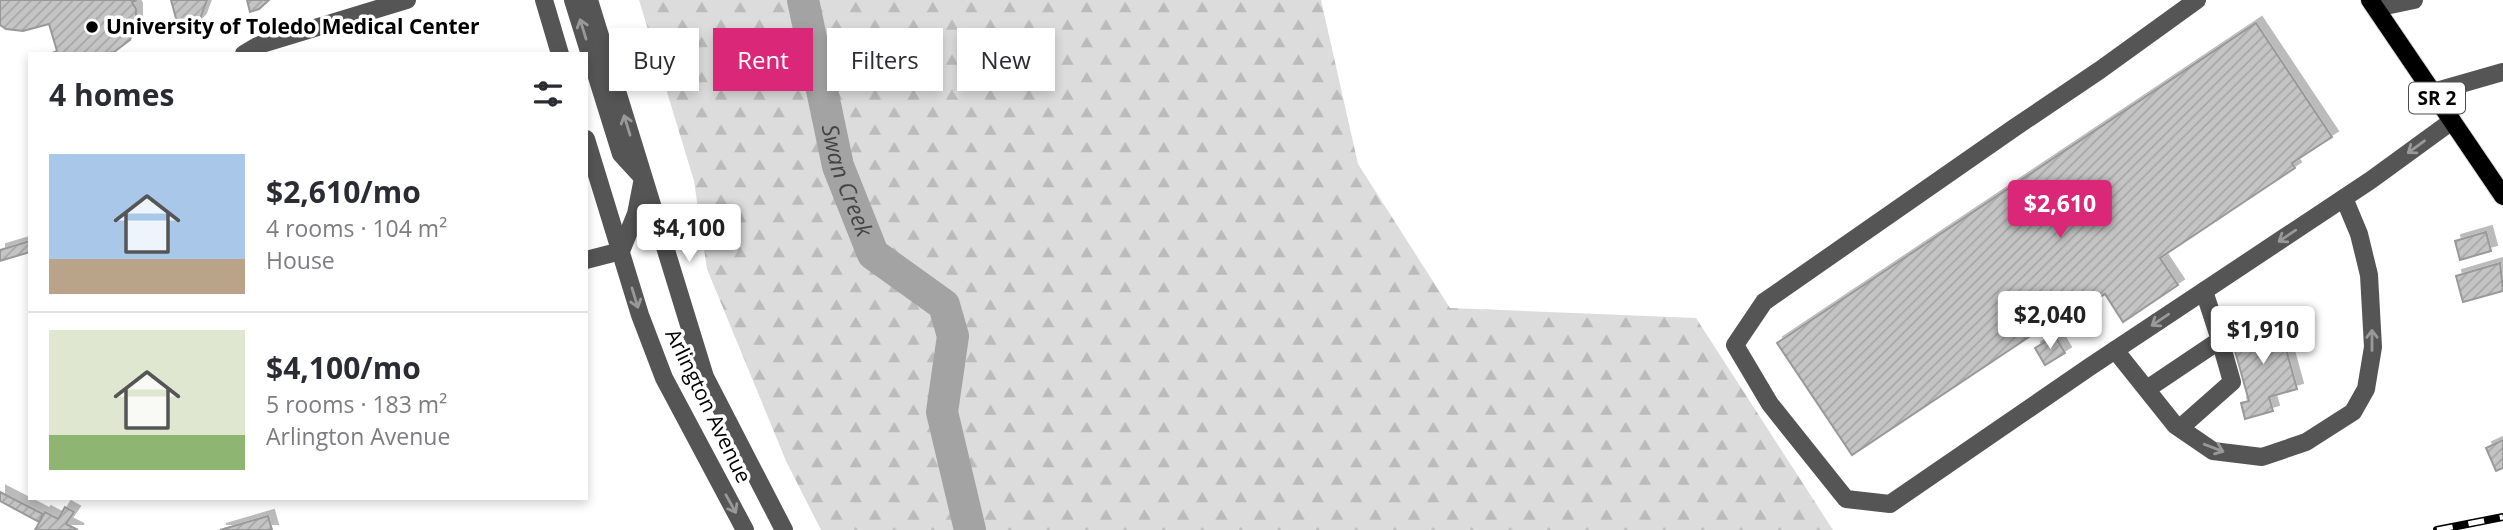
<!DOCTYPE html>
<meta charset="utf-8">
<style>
body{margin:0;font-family:"Open Sans",sans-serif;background:#f7f7f7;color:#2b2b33;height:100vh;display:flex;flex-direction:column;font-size:26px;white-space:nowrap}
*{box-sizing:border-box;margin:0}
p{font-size:23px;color:#7c7c81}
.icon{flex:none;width:38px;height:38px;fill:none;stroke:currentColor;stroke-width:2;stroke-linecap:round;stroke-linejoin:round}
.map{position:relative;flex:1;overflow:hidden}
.details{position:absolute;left:28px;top:52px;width:560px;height:448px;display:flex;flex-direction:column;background:#fff;border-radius:0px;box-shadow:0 4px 10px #0003}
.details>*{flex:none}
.top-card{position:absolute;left:609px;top:28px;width:665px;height:63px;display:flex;gap:14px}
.price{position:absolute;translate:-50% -60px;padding:0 16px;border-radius:7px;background:#fff;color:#222;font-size:23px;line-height:46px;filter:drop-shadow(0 2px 4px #0008)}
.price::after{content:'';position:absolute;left:50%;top:42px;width:21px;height:16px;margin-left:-10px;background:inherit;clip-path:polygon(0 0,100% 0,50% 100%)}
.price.current{background:#db2777;color:#fff}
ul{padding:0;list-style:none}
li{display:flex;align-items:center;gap:21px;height:175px;padding:0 21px}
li+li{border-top:2px solid #e1e1e2}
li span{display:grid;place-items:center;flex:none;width:196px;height:140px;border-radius:0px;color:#555}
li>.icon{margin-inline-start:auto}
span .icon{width:84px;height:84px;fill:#fffc;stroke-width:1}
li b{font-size:30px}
h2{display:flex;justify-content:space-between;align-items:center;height:84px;padding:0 21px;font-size:30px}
.tag{padding:0 24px;border-radius:0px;background:#fff;box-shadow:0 4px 10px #0003;font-size:24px;line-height:63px}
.tag.current{background:#db2777;color:#fff}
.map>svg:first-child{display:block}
.forest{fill:url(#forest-firs)}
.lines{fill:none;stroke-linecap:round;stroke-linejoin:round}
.river{stroke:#a3a3a3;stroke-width:32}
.building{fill:url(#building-hatch);stroke:#999;stroke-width:2;filter:url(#shadow)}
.major-casing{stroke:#dbdbdb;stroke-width:20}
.minor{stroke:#555;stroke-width:18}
.major{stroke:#000;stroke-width:18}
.rail-casing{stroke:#000;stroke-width:8}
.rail{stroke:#fff;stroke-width:5;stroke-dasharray:16;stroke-linecap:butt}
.oneway{stroke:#999}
.poi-dot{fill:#000;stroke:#fff;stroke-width:2.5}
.labels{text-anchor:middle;stroke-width:7;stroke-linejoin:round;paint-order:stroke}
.shield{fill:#fff;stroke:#4c4c4c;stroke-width:2}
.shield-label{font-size:19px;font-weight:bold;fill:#000}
.poi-label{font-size:21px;font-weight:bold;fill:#000;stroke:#fff;text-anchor:start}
.street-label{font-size:21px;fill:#000;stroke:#fff}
.water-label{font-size:23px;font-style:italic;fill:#444;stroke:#fff}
</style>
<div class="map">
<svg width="2503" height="530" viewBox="0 0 2503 530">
<defs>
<pattern id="forest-firs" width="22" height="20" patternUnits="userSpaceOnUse" patternTransform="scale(1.75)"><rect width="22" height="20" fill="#dcdcdc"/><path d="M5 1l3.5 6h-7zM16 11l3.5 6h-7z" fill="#bbb"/></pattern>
<pattern id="building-hatch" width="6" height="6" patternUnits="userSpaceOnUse" patternTransform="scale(1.75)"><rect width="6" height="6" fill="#c4c4c4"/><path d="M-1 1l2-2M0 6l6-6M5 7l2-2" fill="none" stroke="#a7a7a7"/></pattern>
<filter id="shadow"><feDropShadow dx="6" dy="-6" stdDeviation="0" flood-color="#0004"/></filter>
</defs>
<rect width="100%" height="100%" fill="#fff"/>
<!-- forest -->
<path class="forest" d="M 639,0 L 1321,0 L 1358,164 L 1450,308 L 1696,318 L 1833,530 L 821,530 L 786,461 L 707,269 L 694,181 Z"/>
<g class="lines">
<!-- river -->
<path class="river" id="s1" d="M 803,0 L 838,166 L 873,254 L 944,305 L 953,336 L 942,412 L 970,530"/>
</g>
<!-- building -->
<g class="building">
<path d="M 0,0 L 137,0 L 132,2 L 136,9 L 136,23 L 130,40 L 114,52 L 101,54 L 50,54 L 57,51 L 49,24 L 23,31 L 6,29 L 0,25 Z"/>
<path d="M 171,0 L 207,0 L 200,19 L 193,27 L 180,33 Z"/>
<path d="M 247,0 L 269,0 L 259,9 L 250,12 Z"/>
<path d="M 2256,23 L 2332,137 L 2292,163 L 2295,168 L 2160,258 L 2178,285 L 2123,322 L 2105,294 L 2065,321 L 2062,315 L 1852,455 L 1777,343 Z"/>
<path d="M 2486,232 L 2491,251 L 2460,260 L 2455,241 Z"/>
<path d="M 30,241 L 30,252 L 0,261 L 0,250 Z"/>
<path d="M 2500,263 L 2503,291 L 2463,302 L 2456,276 Z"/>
<path d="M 2278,320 L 2297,389 L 2269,397 L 2273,411 L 2245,419 L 2241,403 L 2249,401 L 2230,333 Z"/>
<path d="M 2055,336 L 2065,353 L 2045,365 L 2035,348 Z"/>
<path d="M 2503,440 L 2503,468 L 2496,471 L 2486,448 Z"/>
<path d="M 0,492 L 43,514 L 39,522 L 0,501 Z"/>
<path d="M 65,507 L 74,512 L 66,524 L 78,530 L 35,530 L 45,512 L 58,519 Z"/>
<path d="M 268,516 L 272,530 L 220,530 Z"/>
</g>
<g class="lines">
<!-- major casing -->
<g class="major-casing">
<path id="major" d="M 2370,0 L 2503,196"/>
</g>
<!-- minor -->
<g class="minor">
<path d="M 544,0 L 560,54"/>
<path d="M 573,0 L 621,154 L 643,178 L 636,214 L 621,251 L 586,260"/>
<path d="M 589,0 L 705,377 L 784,530"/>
<path d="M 2197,0 L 2100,70 L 2014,128 L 1764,302 L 1735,345 L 1770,404 L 1846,499 L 1890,504 L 2091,366 L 2371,180 L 2452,121"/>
<path d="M 2376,8 L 2414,0"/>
<path d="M 244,54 L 259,45 L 407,0"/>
<path d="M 2433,92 L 2503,72"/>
<path d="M 586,139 L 640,315 L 664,378 L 745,530"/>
<path d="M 2115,350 L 2175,425 L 2213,451 L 2262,457 L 2306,442 L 2353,412 L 2366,389 L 2373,347 L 2369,275 L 2359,234 L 2344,198"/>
<path d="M 2147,389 L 2220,340 L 2204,291"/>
<path d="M 2180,428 L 2232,382 L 2220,340"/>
</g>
<!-- major -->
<use href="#major" class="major"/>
<!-- rail casing -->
<g class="rail-casing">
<path id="rail" d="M 2437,530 L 2503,517"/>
</g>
<!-- rail -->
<use href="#rail" class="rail"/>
</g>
<!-- one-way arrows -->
<defs><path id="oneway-shaft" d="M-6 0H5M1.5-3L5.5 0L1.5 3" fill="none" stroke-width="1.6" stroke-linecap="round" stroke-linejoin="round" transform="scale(1.75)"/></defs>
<g class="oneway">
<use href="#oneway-shaft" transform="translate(583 29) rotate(-107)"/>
<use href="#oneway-shaft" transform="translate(627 125) rotate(-107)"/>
<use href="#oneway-shaft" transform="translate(2416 147) rotate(144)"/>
<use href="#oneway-shaft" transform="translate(2287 236) rotate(146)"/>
<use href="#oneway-shaft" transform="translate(635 298) rotate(73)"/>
<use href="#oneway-shaft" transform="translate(2160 320) rotate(146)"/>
<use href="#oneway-shaft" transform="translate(2372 340) rotate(-90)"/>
<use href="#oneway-shaft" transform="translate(2214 448) rotate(21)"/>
<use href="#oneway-shaft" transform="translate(731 504) rotate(61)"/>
</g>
<!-- markers -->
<circle class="poi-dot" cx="92" cy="27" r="7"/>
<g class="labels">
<!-- shield labels -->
<rect class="shield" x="2409" y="82.5" width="56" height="31" rx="5"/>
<g class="shield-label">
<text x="2437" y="105">SR 2</text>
</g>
<!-- poi labels -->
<g class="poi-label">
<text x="106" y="34">University of Toledo Medical Center</text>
</g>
<!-- street labels -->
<g class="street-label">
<text transform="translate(708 406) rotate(64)" y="7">Arlington Avenue</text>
</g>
<!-- water labels -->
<g class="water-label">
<text dy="8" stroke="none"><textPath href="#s1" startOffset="186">Swan Creek</textPath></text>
</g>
</g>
</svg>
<b class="price current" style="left:2060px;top:240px">$2,610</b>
<b class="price" style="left:689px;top:264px">$4,100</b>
<b class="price" style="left:2050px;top:351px">$2,040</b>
<b class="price" style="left:2263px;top:366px">$1,910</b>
<div class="top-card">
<a class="tag">Buy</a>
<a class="tag current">Rent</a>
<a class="tag">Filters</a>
<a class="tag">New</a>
</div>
<section class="details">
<h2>4 homes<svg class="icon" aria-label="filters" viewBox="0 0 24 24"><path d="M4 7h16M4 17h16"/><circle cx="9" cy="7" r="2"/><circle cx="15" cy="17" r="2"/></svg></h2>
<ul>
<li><span style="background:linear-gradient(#a9c7e8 75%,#b9a48a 0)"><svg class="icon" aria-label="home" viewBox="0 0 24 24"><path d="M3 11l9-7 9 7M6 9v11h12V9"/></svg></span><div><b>$2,610/mo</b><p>4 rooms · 104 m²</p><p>House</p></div></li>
<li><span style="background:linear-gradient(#dfe7d0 75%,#8fb573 0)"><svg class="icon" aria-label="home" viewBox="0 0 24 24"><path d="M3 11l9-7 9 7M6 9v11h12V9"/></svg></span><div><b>$4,100/mo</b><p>5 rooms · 183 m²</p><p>Arlington Avenue</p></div></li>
</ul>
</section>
</div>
